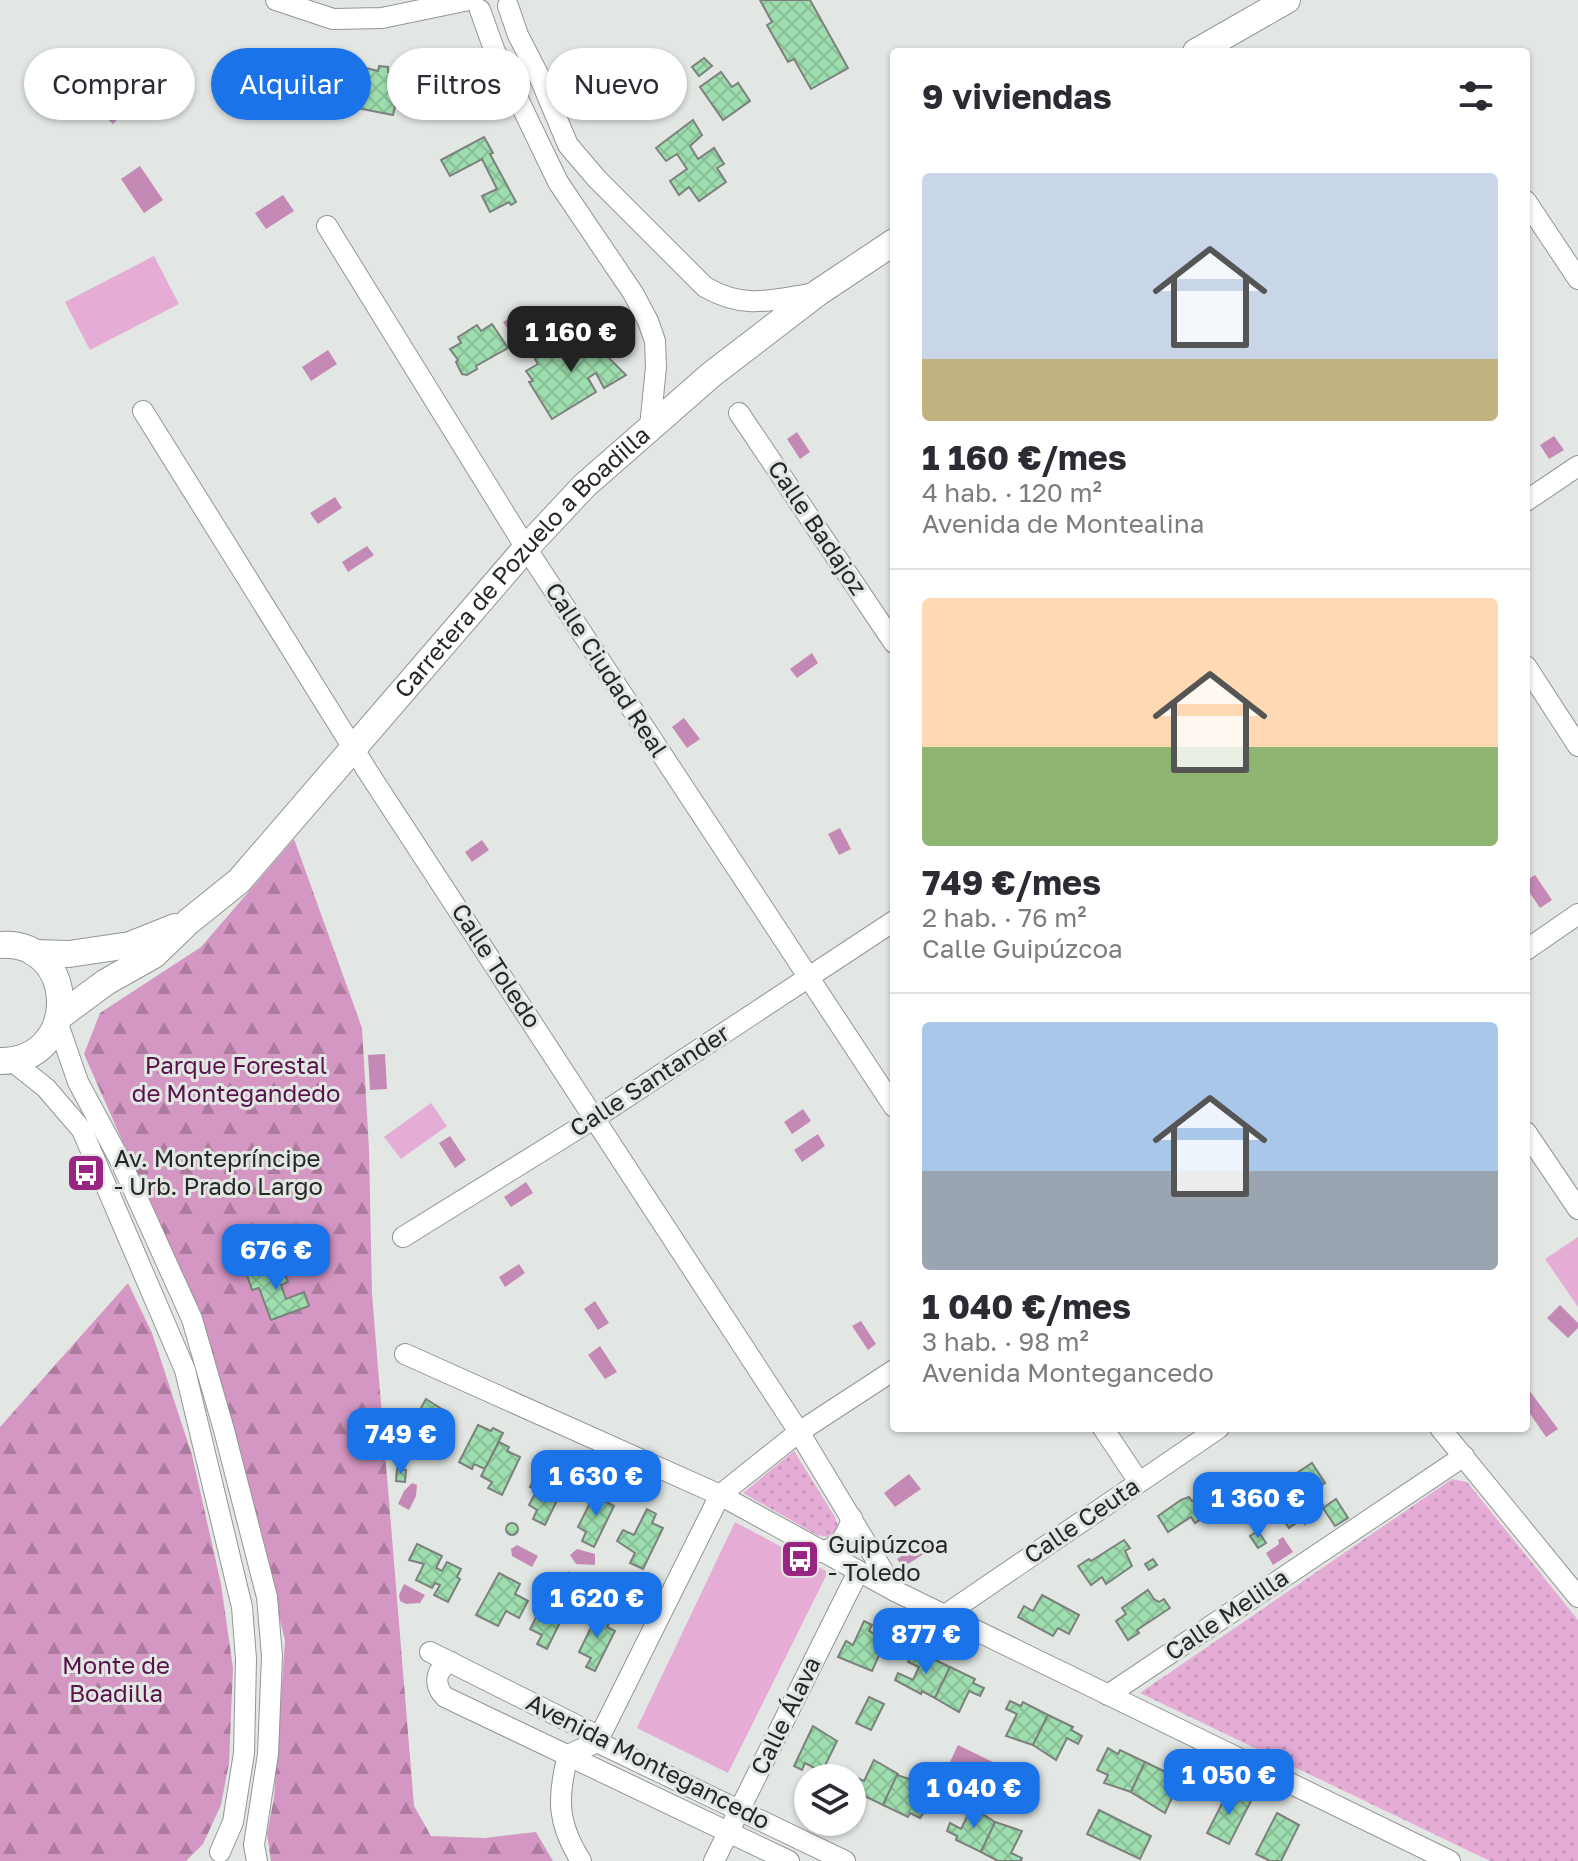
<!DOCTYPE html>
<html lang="es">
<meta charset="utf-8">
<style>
body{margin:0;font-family:"Golos Text",sans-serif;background:#f7f7f7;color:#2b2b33;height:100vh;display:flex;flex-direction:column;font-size:30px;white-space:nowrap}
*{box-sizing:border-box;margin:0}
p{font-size:26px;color:#7c7c81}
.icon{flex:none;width:44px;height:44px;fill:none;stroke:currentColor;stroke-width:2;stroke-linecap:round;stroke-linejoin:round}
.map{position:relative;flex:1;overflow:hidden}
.drawer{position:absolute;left:890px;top:48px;width:640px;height:1384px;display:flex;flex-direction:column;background:#fff;border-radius:8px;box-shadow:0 2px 6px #0004}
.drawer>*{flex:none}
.banner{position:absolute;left:24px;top:48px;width:746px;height:72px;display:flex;gap:16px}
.buttons{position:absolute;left:794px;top:1764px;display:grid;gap:16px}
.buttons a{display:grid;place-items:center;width:72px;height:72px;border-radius:50%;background:#fff;box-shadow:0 2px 6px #0004;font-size:40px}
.price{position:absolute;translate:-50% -68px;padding:0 18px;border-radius:16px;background:#1a73e8;color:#fff;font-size:26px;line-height:52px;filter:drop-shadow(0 2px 4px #0008)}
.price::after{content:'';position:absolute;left:50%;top:48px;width:24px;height:18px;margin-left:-12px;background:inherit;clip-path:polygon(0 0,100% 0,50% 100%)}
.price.on{background:#222;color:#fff}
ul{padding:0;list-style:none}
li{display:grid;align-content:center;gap:16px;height:424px;padding:0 32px}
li+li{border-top:2px solid #e1e1e2}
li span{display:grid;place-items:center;height:248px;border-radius:8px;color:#555}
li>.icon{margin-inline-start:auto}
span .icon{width:144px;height:144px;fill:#fffc;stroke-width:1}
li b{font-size:34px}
h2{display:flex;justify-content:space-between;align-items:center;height:96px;padding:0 32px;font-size:34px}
.pill{padding:0 28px;border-radius:36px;background:#fff;box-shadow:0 2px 6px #0004;font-size:28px;line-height:72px}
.pill.on{background:#1a73e8;color:#fff}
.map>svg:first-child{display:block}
.grass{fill:#e5add6}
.forest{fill:url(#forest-firs)}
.park{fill:url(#park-dots)}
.water{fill:#c589b5}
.building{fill:url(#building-cross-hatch);stroke:#7d817e;stroke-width:2}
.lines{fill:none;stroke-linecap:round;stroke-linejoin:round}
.minor-casing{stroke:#929693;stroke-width:22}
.major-casing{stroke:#929693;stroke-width:28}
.minor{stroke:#fff;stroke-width:20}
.major{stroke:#fff;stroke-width:26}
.labels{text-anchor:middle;stroke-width:6;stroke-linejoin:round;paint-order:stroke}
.street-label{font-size:24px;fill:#262827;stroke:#e2e7e3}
.park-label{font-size:24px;fill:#59124b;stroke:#e2e7e3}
.poi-label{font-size:24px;fill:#262827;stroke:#e2e7e3;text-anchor:start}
</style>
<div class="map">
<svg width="1578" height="1861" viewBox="0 0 1578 1861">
<defs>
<pattern id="forest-firs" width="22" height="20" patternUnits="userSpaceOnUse" patternTransform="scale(2)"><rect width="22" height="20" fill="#d497c3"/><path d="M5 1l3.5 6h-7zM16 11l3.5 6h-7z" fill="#ac7b9e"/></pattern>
<pattern id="park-dots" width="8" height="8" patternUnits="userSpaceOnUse" patternTransform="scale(2)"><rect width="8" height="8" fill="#e5add6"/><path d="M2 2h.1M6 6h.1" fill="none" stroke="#c495b8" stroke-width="1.8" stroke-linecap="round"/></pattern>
<pattern id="building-cross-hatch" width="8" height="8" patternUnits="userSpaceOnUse" patternTransform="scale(2)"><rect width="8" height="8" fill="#9edeae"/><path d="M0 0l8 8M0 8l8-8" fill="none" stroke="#88be96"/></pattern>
</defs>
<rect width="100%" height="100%" fill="#e2e7e3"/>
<!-- grass -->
<g class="grass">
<path d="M 154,256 L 179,304 L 90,350 L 65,302 Z"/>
<path d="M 431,1103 L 447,1126 L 401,1159 L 384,1137 Z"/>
<path d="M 1578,1237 L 1578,1307 L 1545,1259 Z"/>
<path d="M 735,1522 L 828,1572 L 728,1773 L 637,1728 Z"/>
</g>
<!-- forest -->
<g class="forest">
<path d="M 294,839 L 362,1028 L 369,1149 L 372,1294 L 414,1806 L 431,1836 L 484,1838 L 536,1832 L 553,1861 L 271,1861 L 267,1834 L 274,1798 L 285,1640 L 203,1324 L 84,1054 L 100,1013 L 201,947 Z"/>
<path d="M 128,1283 L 152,1333 L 192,1455 L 221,1584 L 233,1668 L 229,1763 L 221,1805 L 203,1844 L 186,1861 L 0,1861 L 0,1427 Z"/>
</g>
<!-- park -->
<g class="park">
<path d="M 794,1451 L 835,1517 L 839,1529 L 828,1537 L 817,1535 L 743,1493 Z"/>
<path d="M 1452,1479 L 1467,1482 L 1578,1620 L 1578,1861 L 1490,1861 L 1140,1693 Z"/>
</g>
<!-- water -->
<g class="water">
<path d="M 123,94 L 133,103 L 113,124 L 104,116 Z"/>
<path d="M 140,166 L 163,200 L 144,213 L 121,179 Z"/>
<path d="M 283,195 L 294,211 L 266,229 L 255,213 Z"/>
<path d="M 515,315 L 529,337 L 518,345 L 503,322 Z"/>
<path d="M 328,350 L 337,364 L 311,381 L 302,367 Z"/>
<path d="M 797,432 L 810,452 L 800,459 L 787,439 Z"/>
<path d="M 1554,436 L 1564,450 L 1549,459 L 1540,445 Z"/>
<path d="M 335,497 L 342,508 L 318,524 L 310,513 Z"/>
<path d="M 367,546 L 374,555 L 348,572 L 342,562 Z"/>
<path d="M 812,653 L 818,663 L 797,678 L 790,669 Z"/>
<path d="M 684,718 L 700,739 L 687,748 L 672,727 Z"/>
<path d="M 840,828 L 851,849 L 839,855 L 828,834 Z"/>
<path d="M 482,840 L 489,850 L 472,862 L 465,852 Z"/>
<path d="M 1535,875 L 1552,900 L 1540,908 L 1526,887 L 1526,881 Z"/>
<path d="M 385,1054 L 387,1089 L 370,1090 L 368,1055 Z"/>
<path d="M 803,1109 L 811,1121 L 792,1134 L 784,1122 Z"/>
<path d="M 818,1134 L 825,1146 L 802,1162 L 794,1150 Z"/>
<path d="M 450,1136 L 466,1160 L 455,1168 L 439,1143 Z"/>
<path d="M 526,1182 L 533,1193 L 511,1207 L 504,1197 Z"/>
<path d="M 519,1264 L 525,1273 L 505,1287 L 499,1277 Z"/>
<path d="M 595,1301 L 609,1323 L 598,1330 L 584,1309 Z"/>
<path d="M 1560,1305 L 1578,1323 L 1578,1328 L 1568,1338 L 1547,1318 Z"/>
<path d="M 861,1321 L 876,1344 L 868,1350 L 852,1326 Z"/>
<path d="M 600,1346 L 617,1372 L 605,1379 L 588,1355 Z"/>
<path d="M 1526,1386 L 1558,1429 L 1546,1437 L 1526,1408 Z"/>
<path d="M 909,1474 L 921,1489 L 895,1507 L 884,1493 Z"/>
<path d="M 412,1483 L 417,1485 L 416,1496 L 409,1510 L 398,1504 L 404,1491 Z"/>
<path d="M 1283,1537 L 1293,1552 L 1273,1565 L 1266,1553 L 1279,1544 L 1278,1540 Z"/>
<path d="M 929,1538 L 935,1547 L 903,1567 L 897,1559 Z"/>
<path d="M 517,1545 L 538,1556 L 532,1567 L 512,1556 L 511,1549 Z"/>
<path d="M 577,1549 L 595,1554 L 595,1565 L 576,1564 L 570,1555 Z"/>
<path d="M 568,1571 L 590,1582 L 585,1593 L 563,1582 Z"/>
<path d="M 629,1579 L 649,1588 L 644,1598 L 624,1588 L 622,1582 Z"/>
<path d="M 404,1584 L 425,1595 L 420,1603 L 406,1604 L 400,1601 L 399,1595 Z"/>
<path d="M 958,1745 L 1013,1772 L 1004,1790 L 949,1764 Z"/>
</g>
<!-- building -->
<g class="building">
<path d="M 760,0 L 810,0 L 848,68 L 811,89 L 794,59 L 788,62 L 767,25 L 772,22 Z"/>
<path d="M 704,58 L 712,66 L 699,76 L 692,67 Z"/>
<path d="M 379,66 L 388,67 L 388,72 L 402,76 L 393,115 L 352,107 L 362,67 L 378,71 Z"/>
<path d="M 721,72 L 732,87 L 738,83 L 750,101 L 723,120 L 700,87 Z"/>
<path d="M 693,120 L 702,135 L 690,146 L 698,159 L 714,148 L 724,164 L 717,168 L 726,182 L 699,201 L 689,187 L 679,195 L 670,181 L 687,169 L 677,154 L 666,161 L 656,148 Z"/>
<path d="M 484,137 L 493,153 L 490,154 L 516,202 L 511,205 L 509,202 L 490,212 L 482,196 L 497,189 L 482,159 L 450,176 L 441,160 Z"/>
<path d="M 492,324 L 508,348 L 476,366 L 477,369 L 467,375 L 462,374 L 456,362 L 458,360 L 450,349 L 461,343 L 458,337 L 477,325 L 481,331 Z"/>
<path d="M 584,333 L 626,375 L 604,388 L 596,373 L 588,378 L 596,392 L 552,419 L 529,382 L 533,381 L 526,371 L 538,364 L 535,359 L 553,346 L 555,350 Z"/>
<path d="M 281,1263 L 288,1282 L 281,1285 L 286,1299 L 304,1292 L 309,1306 L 271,1320 L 259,1288 L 252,1290 L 247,1275 Z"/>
<path d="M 426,1399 L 448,1413 L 427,1452 L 405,1437 Z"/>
<path d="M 478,1425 L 491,1431 L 493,1428 L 503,1433 L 485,1469 L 474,1464 L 472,1469 L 459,1462 Z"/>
<path d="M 499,1442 L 509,1447 L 507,1451 L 520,1457 L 502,1495 L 488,1488 L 492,1482 L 481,1476 Z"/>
<path d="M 1312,1463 L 1325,1483 L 1314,1490 L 1305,1476 L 1286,1489 L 1282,1483 Z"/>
<path d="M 549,1466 L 558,1471 L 554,1479 L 565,1484 L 545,1525 L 533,1519 L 537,1510 L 529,1505 L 537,1490 L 530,1487 L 540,1467 L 547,1470 Z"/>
<path d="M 397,1469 L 406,1470 L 405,1482 L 396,1481 Z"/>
<path d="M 1308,1483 L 1323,1505 L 1310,1514 L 1313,1518 L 1305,1524 L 1302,1519 L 1289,1528 L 1274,1506 Z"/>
<path d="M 598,1487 L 607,1491 L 603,1500 L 614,1506 L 594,1547 L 582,1541 L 586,1532 L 578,1527 Z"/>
<path d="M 1202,1494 L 1213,1511 L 1195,1523 L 1191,1517 L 1168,1532 L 1158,1516 L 1181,1500 L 1189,1497 L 1192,1501 Z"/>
<path d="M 1336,1499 L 1348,1518 L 1335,1526 L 1323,1508 Z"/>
<path d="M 647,1509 L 656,1514 L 652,1523 L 663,1528 L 643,1569 L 630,1563 L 635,1553 L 617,1541 L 623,1530 L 634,1535 Z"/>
<circle cx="512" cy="1529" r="6"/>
<path d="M 1258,1531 L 1266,1543 L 1258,1548 L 1250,1536 Z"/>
<path d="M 1124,1540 L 1130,1548 L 1125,1551 L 1132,1566 L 1106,1584 L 1102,1577 L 1091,1585 L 1078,1566 L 1089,1559 L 1091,1561 Z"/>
<path d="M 417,1544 L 442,1556 L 436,1568 L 442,1571 L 447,1562 L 461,1569 L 457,1577 L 460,1579 L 448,1602 L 434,1595 L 440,1585 L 435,1583 L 432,1588 L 416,1580 L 424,1564 L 409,1560 Z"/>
<path d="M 1153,1559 L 1157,1565 L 1149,1570 L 1145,1564 Z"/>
<path d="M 499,1573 L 520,1584 L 515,1594 L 528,1601 L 519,1618 L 506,1611 L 498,1626 L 476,1615 Z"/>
<path d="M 551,1589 L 563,1595 L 558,1604 L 567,1608 L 547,1649 L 537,1644 L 542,1635 L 530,1629 Z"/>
<path d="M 1148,1590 L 1154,1599 L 1159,1602 L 1164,1599 L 1170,1608 L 1137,1630 L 1139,1633 L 1128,1640 L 1116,1621 L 1126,1614 L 1122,1608 Z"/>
<path d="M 1042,1595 L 1079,1615 L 1069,1634 L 1058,1628 L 1053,1636 L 1018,1617 L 1024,1606 L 1033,1611 Z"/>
<path d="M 599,1611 L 612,1617 L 607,1627 L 615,1631 L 595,1671 L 586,1667 L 591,1658 L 579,1652 Z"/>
<path d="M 864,1621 L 872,1625 L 869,1631 L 886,1640 L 872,1671 L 838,1657 L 846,1641 L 853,1645 Z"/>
<path d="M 912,1653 L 923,1659 L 925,1655 L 950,1667 L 935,1698 L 922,1691 L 921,1694 L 895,1680 L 898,1673 L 913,1680 L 919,1667 L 908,1662 Z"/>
<path d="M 950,1667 L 975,1679 L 973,1683 L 984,1688 L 980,1696 L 969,1691 L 959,1712 L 935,1698 Z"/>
<path d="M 869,1697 L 884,1704 L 871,1730 L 856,1723 Z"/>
<path d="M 1010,1701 L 1021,1706 L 1023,1702 L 1048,1715 L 1033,1745 L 1006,1736 L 1017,1714 L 1006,1709 Z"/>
<path d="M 1048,1715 L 1073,1727 L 1071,1730 L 1082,1736 L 1078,1744 L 1067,1738 L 1056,1760 L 1033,1745 Z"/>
<path d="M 813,1726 L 837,1741 L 822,1772 L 805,1763 L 802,1770 L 794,1766 Z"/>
<path d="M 1108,1748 L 1118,1754 L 1120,1750 L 1145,1762 L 1131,1792 L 1104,1783 L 1108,1775 L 1097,1770 Z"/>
<path d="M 874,1760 L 898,1774 L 883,1805 L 858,1793 L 860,1789 L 852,1785 L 853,1776 L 864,1781 Z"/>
<path d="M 1145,1762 L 1170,1774 L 1168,1778 L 1192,1790 L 1188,1797 L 1175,1791 L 1165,1813 L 1131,1792 Z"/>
<path d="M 897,1775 L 924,1784 L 914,1805 L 925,1811 L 920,1818 L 910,1813 L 908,1817 L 883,1805 Z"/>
<path d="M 1229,1790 L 1251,1801 L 1229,1844 L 1207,1833 Z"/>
<path d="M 972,1807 L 995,1822 L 981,1852 L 956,1840 L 957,1836 L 947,1831 L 950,1823 L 961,1829 Z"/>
<path d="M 1099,1810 L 1151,1836 L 1140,1859 L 1087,1834 Z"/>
<path d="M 1277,1813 L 1299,1825 L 1281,1861 L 1270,1861 L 1256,1854 Z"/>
<path d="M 995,1822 L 1022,1831 L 1011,1853 L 1022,1858 L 1021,1861 L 998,1861 L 981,1852 Z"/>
</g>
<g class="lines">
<!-- minor casing -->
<g class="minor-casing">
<g id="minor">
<path d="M 276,0 L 333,19 L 382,18 L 469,0"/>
<path d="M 508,6 L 518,35 L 539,76 L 568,145 L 597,179 L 705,287 C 745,310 772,300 815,293"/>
<path d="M 480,10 L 494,49 L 558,182 L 633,293 L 648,321 L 655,341 L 656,367 L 650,427"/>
<path d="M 1526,201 L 1578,279"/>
<path d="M 327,226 L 526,548 L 894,1107"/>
<path d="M 143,411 L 368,772 L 799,1432 L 895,1591"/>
<path d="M 739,413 L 894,643"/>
<path d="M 1526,501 L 1578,466"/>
<path d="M 1526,666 L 1578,746"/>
<path d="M 1526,950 L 1578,914"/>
<path d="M 58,1024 L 78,1082 L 120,1160 L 192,1319 L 224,1430 L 267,1597 L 272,1656 L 268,1754 L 254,1845 L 257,1861"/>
<path d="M 12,1061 L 46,1088 L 82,1130 L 185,1370 L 242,1607 L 246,1659 L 244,1753 L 233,1822 L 220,1852"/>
<path d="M 1526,1132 L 1578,1209"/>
<path d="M 403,1237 L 595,1118 L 894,921"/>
<path d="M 405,1354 L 720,1495 L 895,1591 L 1450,1861"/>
<path d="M 1103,1428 L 1139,1482"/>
<path d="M 1440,1428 L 1578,1597"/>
<path d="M 822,1552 C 840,1546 846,1537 852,1518"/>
<path d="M 945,1615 L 1219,1428"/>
<path d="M 430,1652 L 590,1732 L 597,1742 L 845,1861"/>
<path d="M 451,1662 C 435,1669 433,1685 445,1697 L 789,1861"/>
<path d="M 1108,1695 L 1464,1456"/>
<path d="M 581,1861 C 557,1823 557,1798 568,1755 L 597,1742 L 720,1495 L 799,1432 L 894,1370"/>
<path d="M 714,1861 L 858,1572"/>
</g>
</g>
<!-- major casing -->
<g class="major-casing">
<g id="major">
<path d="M 1196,52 L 1287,0"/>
<path d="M 0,945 C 78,939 82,1062 0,1061"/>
<path d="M 34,953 L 69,954 L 130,945 L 175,927"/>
<path id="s1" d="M 60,1016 L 106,982 L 154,955 L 188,922 L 239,881 L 526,548 L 584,486 L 712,374 L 819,292 L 894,242"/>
</g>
</g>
<!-- minor -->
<use href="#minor" class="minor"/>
<!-- major -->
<use href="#major" class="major"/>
</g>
<!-- icons -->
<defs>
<g id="bus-square" transform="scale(2)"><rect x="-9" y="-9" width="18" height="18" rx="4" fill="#982582" stroke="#e2e7e3"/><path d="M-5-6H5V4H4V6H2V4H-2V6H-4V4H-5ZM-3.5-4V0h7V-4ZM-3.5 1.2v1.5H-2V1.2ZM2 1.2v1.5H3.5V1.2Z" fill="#fff"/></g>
</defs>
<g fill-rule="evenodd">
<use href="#bus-square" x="86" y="1173"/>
<use href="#bus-square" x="800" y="1559"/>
</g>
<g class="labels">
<!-- street labels -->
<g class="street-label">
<text transform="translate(817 528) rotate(56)" y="8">Calle Badajoz</text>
<text dy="8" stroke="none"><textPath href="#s1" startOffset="652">Carretera de Pozuelo a Boadilla</textPath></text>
<text transform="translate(606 670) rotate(57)" y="8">Calle Ciudad Real</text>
<text transform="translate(496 966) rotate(57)" y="8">Calle Toledo</text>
<text transform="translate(650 1081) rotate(-33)" y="8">Calle Santander</text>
<text transform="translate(1082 1521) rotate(-34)" y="8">Calle Ceuta</text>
<text transform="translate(1227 1615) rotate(-34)" y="8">Calle Melilla</text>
<text transform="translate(786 1716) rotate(-64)" y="8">Calle Álava</text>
<text transform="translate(648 1762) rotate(27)" y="8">Avenida Montegancedo</text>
</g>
<!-- park labels -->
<g class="park-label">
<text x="236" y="1074">Parque Forestal<tspan x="236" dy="28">de Montegandedo</tspan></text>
<text x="116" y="1674">Monte de<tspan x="116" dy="28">Boadilla</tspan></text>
</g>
<!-- poi labels -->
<g class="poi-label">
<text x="114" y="1167">Av. Montepríncipe<tspan x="114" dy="28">- Urb. Prado Largo</tspan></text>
<text x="828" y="1553">Guipúzcoa<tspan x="828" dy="28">- Toledo</tspan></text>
</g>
</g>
</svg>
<div class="buttons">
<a><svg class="icon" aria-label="layers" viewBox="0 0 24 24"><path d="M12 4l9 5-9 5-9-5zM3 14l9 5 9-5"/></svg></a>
</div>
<b class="price on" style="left:571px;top:374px">1 160 €</b>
<b class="price" style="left:276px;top:1292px">676 €</b>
<b class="price" style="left:401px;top:1476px">749 €</b>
<b class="price" style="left:596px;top:1518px">1 630 €</b>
<b class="price" style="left:1258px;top:1540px">1 360 €</b>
<b class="price" style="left:597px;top:1640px">1 620 €</b>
<b class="price" style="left:926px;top:1676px">877 €</b>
<b class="price" style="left:1229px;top:1817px">1 050 €</b>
<b class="price" style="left:974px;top:1830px">1 040 €</b>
<div class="banner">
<a class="pill">Comprar</a>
<a class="pill on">Alquilar</a>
<a class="pill">Filtros</a>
<a class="pill">Nuevo</a>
</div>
<section class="drawer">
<h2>9 viviendas<svg class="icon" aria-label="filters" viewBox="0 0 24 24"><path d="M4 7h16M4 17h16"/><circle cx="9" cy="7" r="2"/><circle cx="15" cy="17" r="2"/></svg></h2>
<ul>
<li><span style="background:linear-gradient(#c9d6e8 75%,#c2b280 0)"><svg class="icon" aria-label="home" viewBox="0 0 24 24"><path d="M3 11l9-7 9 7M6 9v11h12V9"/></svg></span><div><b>1 160 €/mes</b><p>4 hab. · 120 m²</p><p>Avenida de Montealina</p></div></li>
<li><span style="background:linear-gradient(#ffd9b3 60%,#8fb573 0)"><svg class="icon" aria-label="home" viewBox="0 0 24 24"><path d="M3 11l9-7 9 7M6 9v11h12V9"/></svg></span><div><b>749 €/mes</b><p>2 hab. · 76 m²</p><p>Calle Guipúzcoa</p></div></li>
<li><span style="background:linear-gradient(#a9c7e8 60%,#9aa5b1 0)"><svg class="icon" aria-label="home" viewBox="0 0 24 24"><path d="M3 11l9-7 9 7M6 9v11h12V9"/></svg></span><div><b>1 040 €/mes</b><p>3 hab. · 98 m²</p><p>Avenida Montegancedo</p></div></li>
</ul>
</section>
</div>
